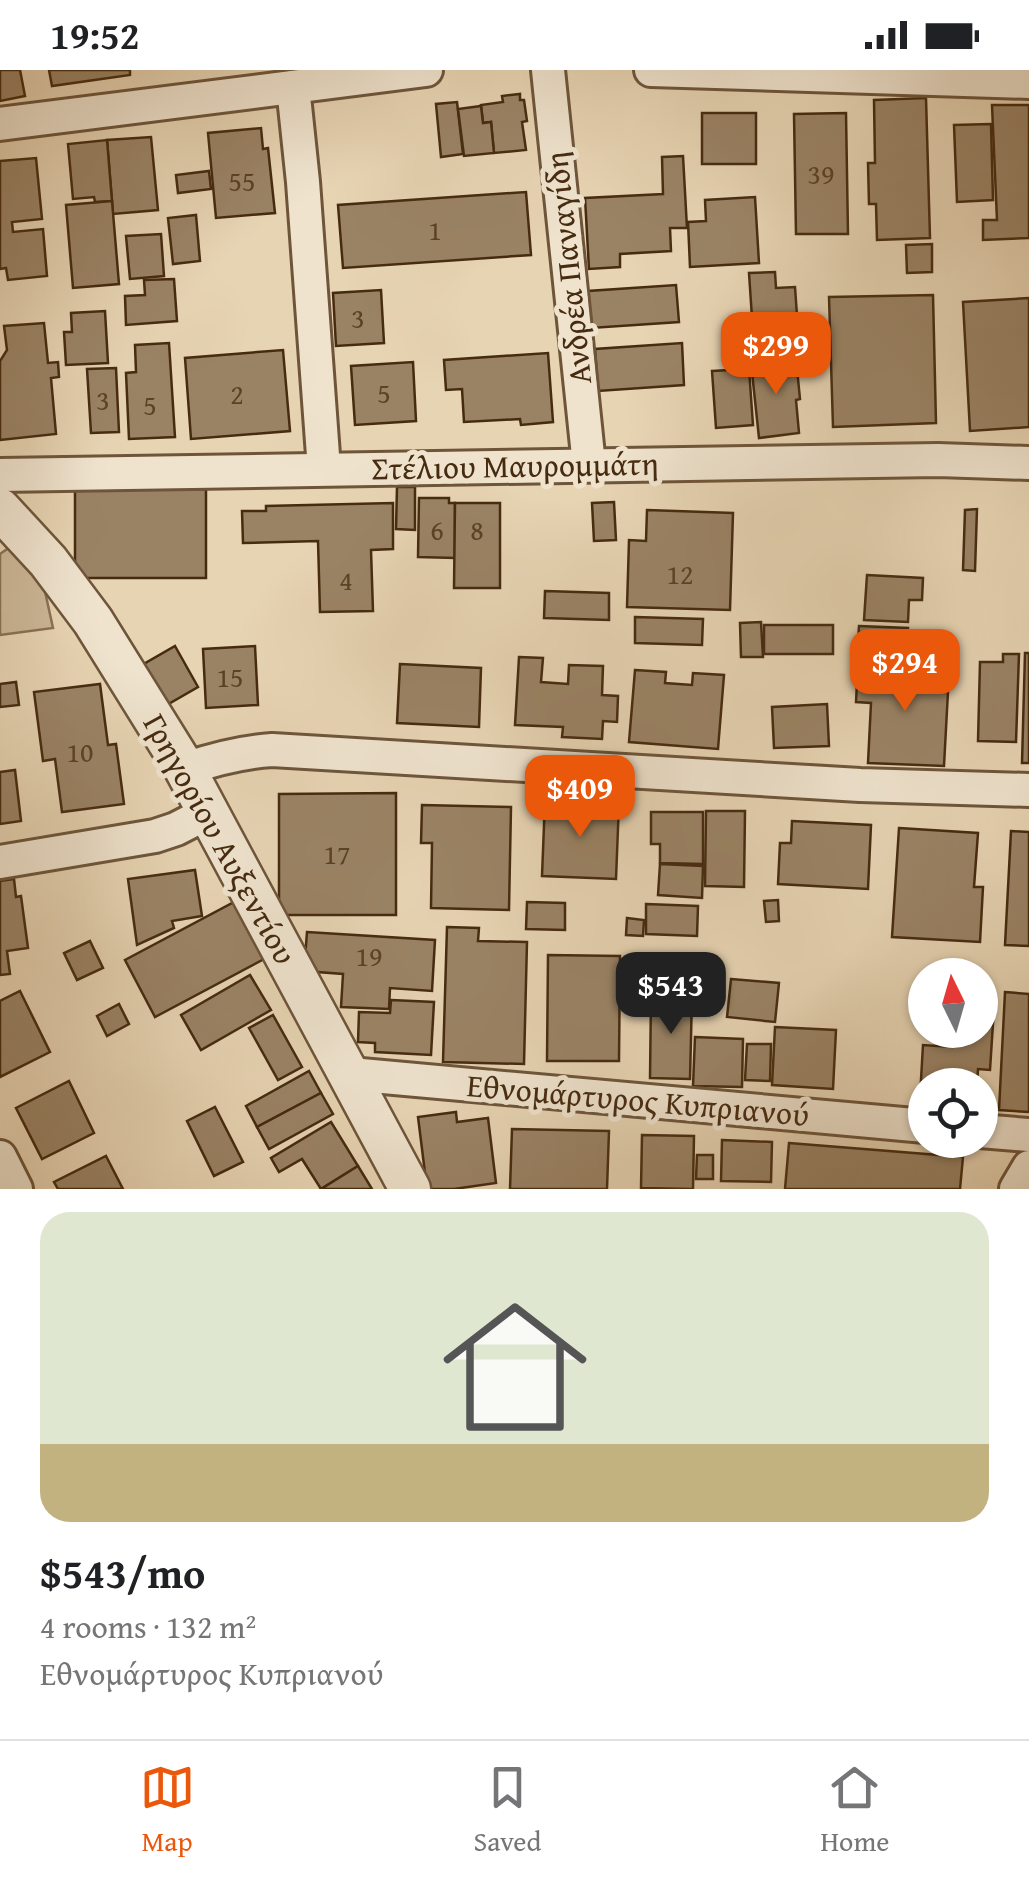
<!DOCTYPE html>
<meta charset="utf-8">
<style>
body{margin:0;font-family:"Gentium Book Plus",serif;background:#f6f6f6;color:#202124;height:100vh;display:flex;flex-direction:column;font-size:38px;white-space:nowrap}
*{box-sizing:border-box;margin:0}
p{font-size:32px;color:#757577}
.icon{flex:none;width:55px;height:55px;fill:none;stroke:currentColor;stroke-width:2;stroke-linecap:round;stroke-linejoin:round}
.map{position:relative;height:1119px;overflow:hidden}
.sheet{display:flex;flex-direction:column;background:#fff;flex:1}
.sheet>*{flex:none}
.needle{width:65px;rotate:355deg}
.controls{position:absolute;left:908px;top:888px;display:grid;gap:20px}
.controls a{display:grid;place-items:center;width:90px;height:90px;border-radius:50%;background:#fff;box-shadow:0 2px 8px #0004;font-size:50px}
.price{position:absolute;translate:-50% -85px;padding:0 22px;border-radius:20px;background:#ea580c;color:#fff;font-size:32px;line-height:65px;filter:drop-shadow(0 2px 5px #0008)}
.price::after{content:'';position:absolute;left:50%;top:60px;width:30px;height:22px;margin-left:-15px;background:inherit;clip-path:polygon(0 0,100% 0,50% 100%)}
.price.active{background:#222;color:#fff}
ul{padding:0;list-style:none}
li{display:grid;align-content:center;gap:20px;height:530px;padding:0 40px}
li+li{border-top:2px solid #e0e0e0}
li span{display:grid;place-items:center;height:310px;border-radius:30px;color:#555}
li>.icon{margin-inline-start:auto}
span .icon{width:180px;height:180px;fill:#fffc;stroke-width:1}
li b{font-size:42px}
.status{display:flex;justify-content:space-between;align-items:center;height:70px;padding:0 50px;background:#fff;direction:ltr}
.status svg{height:28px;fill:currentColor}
.tabs{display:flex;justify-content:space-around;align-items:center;height:140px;border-top:2px solid #e0e0e0;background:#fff;font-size:28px;color:#757577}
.tabs a{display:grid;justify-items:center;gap:5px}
.tabs .active{color:#ea580c}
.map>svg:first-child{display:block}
.green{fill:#ccb797;stroke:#897154;stroke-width:2.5}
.building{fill:#9a8365;stroke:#462b11;stroke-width:2.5}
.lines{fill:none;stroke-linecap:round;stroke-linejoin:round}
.minor-casing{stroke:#6e553a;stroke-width:38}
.tertiary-casing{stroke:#6e553a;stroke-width:45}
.minor{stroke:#efe3ce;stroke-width:32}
.tertiary{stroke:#efe3ce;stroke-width:40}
.labels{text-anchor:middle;stroke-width:10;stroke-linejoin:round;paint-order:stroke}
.number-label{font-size:28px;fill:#5b4126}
.street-label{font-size:32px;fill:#462b11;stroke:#efe3ce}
</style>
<div class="status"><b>19:52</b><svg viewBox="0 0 49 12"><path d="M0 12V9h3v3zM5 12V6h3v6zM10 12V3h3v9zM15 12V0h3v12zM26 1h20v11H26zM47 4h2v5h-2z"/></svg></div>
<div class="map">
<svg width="1029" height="1119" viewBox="0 0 1029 1119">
<rect width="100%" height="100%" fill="#e7d4b3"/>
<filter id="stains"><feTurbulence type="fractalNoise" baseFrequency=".002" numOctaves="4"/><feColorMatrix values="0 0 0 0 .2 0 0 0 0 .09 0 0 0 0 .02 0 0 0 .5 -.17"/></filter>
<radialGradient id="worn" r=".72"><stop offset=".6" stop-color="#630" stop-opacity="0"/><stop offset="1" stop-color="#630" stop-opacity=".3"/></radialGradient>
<!-- green -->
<path class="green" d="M 10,477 L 44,517 L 53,558 L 0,565 L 0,484 Z"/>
<!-- building -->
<g class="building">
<path d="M 0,0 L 20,0 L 25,26 L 0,31 Z"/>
<path d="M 49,0 L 130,0 L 130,5 L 52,16 Z"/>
<path d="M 520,24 L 520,30 L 524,30 L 527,51 L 522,52 L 526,80 L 494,83 L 491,52 L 483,53 L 481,35 L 503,32 L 502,26 Z"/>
<path d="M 926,28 L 930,168 L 877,170 L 876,134 L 869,134 L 868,93 L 875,93 L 874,30 Z"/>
<path d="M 457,32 L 463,84 L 441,87 L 436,34 Z"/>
<path d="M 992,35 L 1029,35 L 1029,168 L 983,170 L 983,150 L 997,150 Z"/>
<path d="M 481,36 L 483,53 L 491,52 L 494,83 L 464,86 L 458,39 Z"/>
<rect x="702" y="43" width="54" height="51"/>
<path d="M 846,43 L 848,164 L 796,164 L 794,44 Z"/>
<path d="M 991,54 L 993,130 L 957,132 L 954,55 Z"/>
<path d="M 261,58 L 263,79 L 268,78 L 275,143 L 216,148 L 208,63 Z"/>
<path d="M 151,67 L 158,140 L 113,144 L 107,70 Z"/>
<path d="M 107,70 L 112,131 L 95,132 L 94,127 L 73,129 L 68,74 Z"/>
<path d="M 683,86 L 687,158 L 670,158 L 671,181 L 620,184 L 620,197 L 589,199 L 585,128 L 663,124 L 662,87 Z"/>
<path d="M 36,88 L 42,149 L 12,152 L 13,162 L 43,159 L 47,206 L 8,210 L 6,198 L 0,199 L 0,91 Z"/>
<path d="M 209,101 L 211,119 L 178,123 L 176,105 Z"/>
<path d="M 526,122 L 531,185 L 343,198 L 338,135 Z"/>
<path d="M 755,127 L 759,193 L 690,197 L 688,152 L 706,151 L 705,130 Z"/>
<path d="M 112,131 L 119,214 L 73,218 L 66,135 Z"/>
<path d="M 196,145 L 200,191 L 173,194 L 168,148 Z"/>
<path d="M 161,164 L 164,206 L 130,209 L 126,166 Z"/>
<path d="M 932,174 L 932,202 L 907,203 L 906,175 Z"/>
<path d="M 775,202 L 776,218 L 795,217 L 798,260 L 753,263 L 749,203 Z"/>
<path d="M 174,209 L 177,251 L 126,255 L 125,226 L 145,225 L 144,210 Z"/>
<path d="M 676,215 L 679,252 L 591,258 L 588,221 Z"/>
<path d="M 381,220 L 384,273 L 336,276 L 333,223 Z"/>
<path d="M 933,225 L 936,353 L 833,357 L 829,227 Z"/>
<path d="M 1029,228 L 1029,357 L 970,361 L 963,232 Z"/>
<path d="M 105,241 L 108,293 L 66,295 L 64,262 L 72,262 L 71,243 Z"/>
<path d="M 44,253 L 48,293 L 58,292 L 59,307 L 51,308 L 56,364 L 0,370 L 0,291 L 7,280 L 4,256 Z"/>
<path d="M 169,273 L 175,367 L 129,369 L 126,303 L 136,302 L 135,275 Z"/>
<path d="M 682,273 L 684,315 L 598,321 L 595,279 Z"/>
<path d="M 283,280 L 290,361 L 191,369 L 185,288 Z"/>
<path d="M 548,283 L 553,352 L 521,355 L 520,349 L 464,352 L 462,319 L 446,320 L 444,290 Z"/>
<path d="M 796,288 L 800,329 L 796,330 L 799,363 L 759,368 L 751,293 Z"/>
<path d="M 413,292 L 416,351 L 355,355 L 351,296 Z"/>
<path d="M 116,298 L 119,362 L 91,363 L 87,299 Z"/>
<path d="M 749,299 L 753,355 L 716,358 L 712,301 Z"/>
<path d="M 397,417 L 415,417 L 415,460 L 396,459 Z"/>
<path d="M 206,419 L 206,508 L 75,508 L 75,420 Z"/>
<path d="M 419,428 L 449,428 L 449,433 L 455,433 L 455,488 L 418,487 Z"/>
<path d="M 614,432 L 616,470 L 594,471 L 592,433 Z"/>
<path d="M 393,433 L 393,479 L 371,480 L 373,541 L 320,542 L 318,471 L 243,473 L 242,441 L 266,441 L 266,436 Z"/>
<path d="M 455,433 L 500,433 L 500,518 L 454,518 Z"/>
<path d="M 977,439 L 975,501 L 963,500 L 965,440 Z"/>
<path d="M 647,440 L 733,443 L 730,540 L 627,537 L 629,470 L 646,471 Z"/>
<path d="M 867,505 L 923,508 L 922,530 L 909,530 L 908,552 L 864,550 Z"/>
<path d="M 545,521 L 609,523 L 609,550 L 544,548 Z"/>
<path d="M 635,547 L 703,549 L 702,575 L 635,573 Z"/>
<path d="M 761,552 L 763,587 L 741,587 L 740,553 Z"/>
<rect x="764" y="555" width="69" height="29"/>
<path d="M 859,556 L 908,558 L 906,590 L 857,588 Z"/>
<path d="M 175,576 L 198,617 L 165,636 L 142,595 Z"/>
<path d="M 255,576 L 258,635 L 206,638 L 203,579 Z"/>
<path d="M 1025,583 L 1029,583 L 1029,693 L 1022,693 Z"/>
<path d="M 1003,584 L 1019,584 L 1016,672 L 978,671 L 980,592 L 1003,592 Z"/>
<path d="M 519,587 L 543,588 L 541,612 L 568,614 L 569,595 L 603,596 L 602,625 L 618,626 L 617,652 L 603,651 L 602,669 L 562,667 L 563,657 L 515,655 Z"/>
<path d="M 858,593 L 914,596 L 913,601 L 949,603 L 944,696 L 868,693 L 871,633 L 856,632 Z"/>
<path d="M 400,594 L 481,598 L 479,657 L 397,653 Z"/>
<path d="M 635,600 L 666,602 L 665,613 L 692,615 L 693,603 L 724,605 L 718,679 L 629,672 Z"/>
<path d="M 16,612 L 19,635 L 0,637 L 0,614 Z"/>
<path d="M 100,614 L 108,675 L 116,674 L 124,734 L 62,742 L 55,689 L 43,691 L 34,622 Z"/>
<path d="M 827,634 L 829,676 L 774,678 L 772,637 Z"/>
<path d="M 15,700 L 21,751 L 0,754 L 0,702 Z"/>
<path d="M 396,723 L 396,845 L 279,845 L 279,724 Z"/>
<path d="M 545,730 L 619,733 L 616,809 L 542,806 Z"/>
<path d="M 422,735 L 511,737 L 509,840 L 431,838 L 432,773 L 421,773 Z"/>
<path d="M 706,741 L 745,741 L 744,817 L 705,816 Z"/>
<path d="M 651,742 L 703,742 L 703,794 L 660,793 L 660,774 L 651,774 Z"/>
<path d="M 792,751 L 871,755 L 868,819 L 778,814 L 780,773 L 791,773 Z"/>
<path d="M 899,758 L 978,763 L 974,817 L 983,817 L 980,872 L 892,867 Z"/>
<path d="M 1011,761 L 1029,762 L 1029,876 L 1005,875 Z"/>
<path d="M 660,794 L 703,796 L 702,828 L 658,825 Z"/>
<path d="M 195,800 L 202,846 L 172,851 L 174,858 L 137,875 L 128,809 Z"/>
<path d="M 14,809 L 16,827 L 21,826 L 28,878 L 7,881 L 10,904 L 0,905 L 0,811 Z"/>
<path d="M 778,830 L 779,851 L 766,852 L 764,831 Z"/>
<path d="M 236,831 L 266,888 L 155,947 L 125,890 Z"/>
<path d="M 527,832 L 565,833 L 565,860 L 526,859 Z"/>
<path d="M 646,834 L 698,836 L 697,866 L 646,864 Z"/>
<path d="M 627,848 L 644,850 L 643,866 L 626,865 Z"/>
<path d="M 447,857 L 479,858 L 478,871 L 527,872 L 524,994 L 443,992 Z"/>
<path d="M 307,862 L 435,870 L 432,921 L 390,918 L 389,939 L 341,937 L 343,904 L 304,901 Z"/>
<path d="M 90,871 L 103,898 L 77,910 L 64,883 Z"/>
<path d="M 548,885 L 620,886 L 619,991 L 547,991 Z"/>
<path d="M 250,905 L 271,940 L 201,980 L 181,945 Z"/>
<path d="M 731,909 L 779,913 L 775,952 L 727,947 Z"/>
<path d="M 20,921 L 50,982 L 0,1007 L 0,931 Z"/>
<path d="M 1005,922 L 1029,924 L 1029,1042 L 999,1040 Z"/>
<path d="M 651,925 L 692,926 L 690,1009 L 650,1008 Z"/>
<path d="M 391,930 L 434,932 L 431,985 L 375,982 L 375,973 L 358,972 L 359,942 L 390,943 Z"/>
<path d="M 119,934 L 129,954 L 107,966 L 97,946 Z"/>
<path d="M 980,936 L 994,938 L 990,1000 L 978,999 L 977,1015 L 925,1015 L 925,1028 L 920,1027 L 923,975 L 952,977 L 953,962 L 970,963 L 970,960 L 980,960 Z"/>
<path d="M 273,945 L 302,997 L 278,1010 L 249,958 Z"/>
<path d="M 775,957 L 836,960 L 833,1019 L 772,1015 Z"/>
<path d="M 695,967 L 743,969 L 742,1017 L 693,1016 Z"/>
<path d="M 747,974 L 771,974 L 770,1011 L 745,1010 Z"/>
<path d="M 309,1001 L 321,1023 L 257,1057 L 246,1036 Z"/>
<path d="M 69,1011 L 94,1063 L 42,1089 L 16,1038 Z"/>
<path d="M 321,1023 L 333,1044 L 269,1079 L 257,1057 Z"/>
<path d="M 215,1037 L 243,1092 L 214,1106 L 187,1051 Z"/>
<path d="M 456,1042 L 457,1052 L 488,1048 L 496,1113 L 454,1119 L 427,1119 L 418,1047 Z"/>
<path d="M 331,1052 L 358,1096 L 321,1119 L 302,1089 L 279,1102 L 271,1088 Z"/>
<path d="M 512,1059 L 609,1061 L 607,1119 L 510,1119 Z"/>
<path d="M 642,1065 L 694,1066 L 693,1119 L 641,1118 Z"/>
<path d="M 722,1070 L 772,1072 L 771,1112 L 721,1111 Z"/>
<path d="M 789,1073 L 963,1087 L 960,1119 L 785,1119 Z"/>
<path d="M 697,1085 L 713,1085 L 713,1109 L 696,1109 Z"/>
<path d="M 106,1086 L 123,1119 L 58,1119 L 54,1112 Z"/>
<path d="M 358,1096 L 372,1119 L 321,1119 Z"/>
</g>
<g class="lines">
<!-- minor casing -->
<g class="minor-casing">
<g id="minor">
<path d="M 548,0 L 589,395"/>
<path d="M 651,0 L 1029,12"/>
<path d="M 293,17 L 303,112 L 324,399"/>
<path d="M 0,54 L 426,0"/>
<path d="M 0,405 L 938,390 L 1029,393"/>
<path d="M 185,699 C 214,689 241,682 272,680 L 860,715 L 1029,720"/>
<path d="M 0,792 L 155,766 L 176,759 L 207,743"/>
<path d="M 350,1004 L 925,1056"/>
<path d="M 980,1061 L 1029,1065"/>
<path d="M 0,1087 L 16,1119"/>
<path d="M 1016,1119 L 1029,1097"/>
</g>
</g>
<!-- tertiary casing -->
<g class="tertiary-casing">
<path id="tertiary" d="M 0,439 L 48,491 L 93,551 L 185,699 L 410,1119"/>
</g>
<!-- minor -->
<use href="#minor" class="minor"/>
<!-- tertiary -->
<use href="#tertiary" class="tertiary"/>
</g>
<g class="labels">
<!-- number labels -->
<g class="number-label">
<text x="821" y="114">39</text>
<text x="242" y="121">55</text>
<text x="435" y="170">1</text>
<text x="358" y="258">3</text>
<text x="384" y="333">5</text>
<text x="237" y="334">2</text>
<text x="103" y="340">3</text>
<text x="150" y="345">5</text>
<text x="437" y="470">6</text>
<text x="477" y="470">8</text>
<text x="680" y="514">12</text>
<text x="346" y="520">4</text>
<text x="230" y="617">15</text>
<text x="80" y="692">10</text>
<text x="337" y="794">17</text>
<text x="369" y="896">19</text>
</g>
<!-- street labels -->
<g class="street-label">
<text transform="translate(568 198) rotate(-96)" y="11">Ανδρέα Παναγίδη</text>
<text transform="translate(515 396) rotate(-1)" y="11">Στέλιου Μαυρομμάτη</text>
<text transform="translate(220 769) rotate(61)" y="11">Γρηγορίου Αυξεντίου</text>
<text transform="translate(638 1030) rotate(5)" y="11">Εθνομάρτυρος Κυπριανού</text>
</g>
</g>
<rect width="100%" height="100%" filter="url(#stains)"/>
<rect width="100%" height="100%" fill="url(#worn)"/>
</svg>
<div class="controls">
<a><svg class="needle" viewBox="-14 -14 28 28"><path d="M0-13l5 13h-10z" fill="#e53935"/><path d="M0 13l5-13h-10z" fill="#757577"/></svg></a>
<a><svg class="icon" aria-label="locate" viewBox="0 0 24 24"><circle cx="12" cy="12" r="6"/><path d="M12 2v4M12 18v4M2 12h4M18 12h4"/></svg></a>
</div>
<b class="price" style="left:776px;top:327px">$299</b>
<b class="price" style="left:905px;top:644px">$294</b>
<b class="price" style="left:580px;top:770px">$409</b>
<b class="price active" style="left:671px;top:967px">$543</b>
</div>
<section class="sheet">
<ul>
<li><span style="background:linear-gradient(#dfe7d0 75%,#c2b280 0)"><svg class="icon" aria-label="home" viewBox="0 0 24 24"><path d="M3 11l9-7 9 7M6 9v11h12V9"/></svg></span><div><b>$543/mo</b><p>4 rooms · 132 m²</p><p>Εθνομάρτυρος Κυπριανού</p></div></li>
</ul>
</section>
<nav class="tabs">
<a class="active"><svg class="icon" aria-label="map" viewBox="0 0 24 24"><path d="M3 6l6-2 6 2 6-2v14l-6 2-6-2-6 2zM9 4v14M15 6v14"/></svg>Map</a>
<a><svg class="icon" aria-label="saved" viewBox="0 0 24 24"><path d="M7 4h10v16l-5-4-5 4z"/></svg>Saved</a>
<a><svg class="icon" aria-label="home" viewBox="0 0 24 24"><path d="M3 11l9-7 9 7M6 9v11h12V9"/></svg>Home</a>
</nav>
